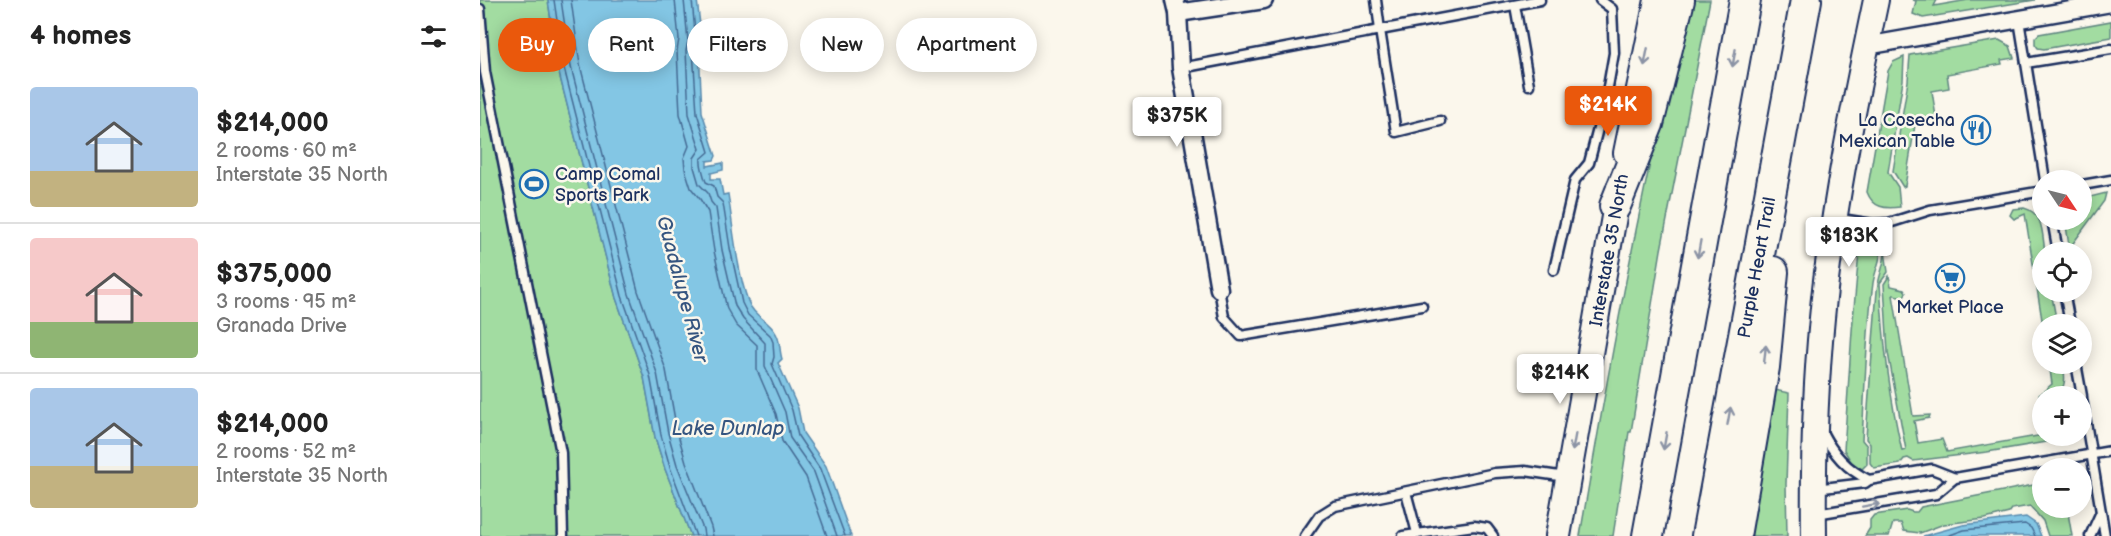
<!DOCTYPE html>
<meta charset="utf-8">
<style>
body{margin:0;font-family:"Balsamiq Sans",sans-serif;background:#f2f2f2;color:#222;height:100vh;display:flex;flex-direction:column;font-size:22px;white-space:nowrap}
*{box-sizing:border-box;margin:0}
p{font-size:20px;color:#767676}
.icon{flex:none;width:33px;height:33px;fill:none;stroke:currentColor;stroke-width:2;stroke-linecap:round;stroke-linejoin:round}
.map{position:relative;flex:1;overflow:hidden}
.panel{display:flex;flex-direction:column;background:#fff;width:480px}
.panel>*{flex:none}
.guide{position:absolute;left:18px;top:18px;width:570px;height:54px;display:flex;gap:12px}
.needle{width:39px;rotate:125deg}
.fabs{position:absolute;left:1552px;top:170px;display:grid;gap:12px}
.fabs a{display:grid;place-items:center;width:60px;height:60px;border-radius:50%;background:#fff;box-shadow:0 3px 15px #0003;font-size:30px}
.price{position:absolute;translate:-50% -51px;padding:0 14px;border-radius:6px;background:#fff;color:#222;font-size:20px;line-height:39px;filter:drop-shadow(0 2px 3px #0008)}
.price::after{content:'';position:absolute;left:50%;top:36px;width:18px;height:14px;margin-left:-9px;background:inherit;clip-path:polygon(0 0,100% 0,50% 100%)}
.price.current{background:#ea580c;color:#fff}
ul{padding:0;list-style:none}
li{display:flex;align-items:center;gap:18px;height:150px;padding:0 30px}
li+li{border-top:2px solid #e0e0e0}
li span{display:grid;place-items:center;flex:none;width:168px;height:120px;border-radius:6px;color:#555}
li>.icon{margin-inline-start:auto}
span .icon{width:72px;height:72px;fill:#fffc;stroke-width:1}
li b{font-size:26px}
h2{display:flex;justify-content:space-between;align-items:center;height:72px;padding:0 30px;font-size:26px}
.pill{padding:0 21px;border-radius:27px;background:#fff;box-shadow:0 3px 15px #0003;font-size:21px;line-height:54px}
.pill.current{background:#ea580c;color:#fff}
main{display:flex;flex:1;min-height:0}
.map>svg:first-child{display:block}
.green{fill:#a2dca1;stroke:#5e8680;stroke-width:1.5}
.water{fill:#83c6e4;stroke:#598aae;stroke-width:1.5}
.lines{fill:none;stroke-linecap:round;stroke-linejoin:round}
.shore{stroke:#456b94;stroke-width:1.5}
.lane-casing{stroke:#1b2f5e;stroke-width:13}
.street-casing{stroke:#1b2f5e;stroke-width:21}
.secondary-casing{stroke:#1b2f5e;stroke-width:28}
.highway-casing{stroke:#1b2f5e;stroke-width:34}
.lane{stroke:#fbf7ec;stroke-width:8}
.street{stroke:#fbf7ec;stroke-width:16}
.secondary{stroke:#fbf7ec;stroke-width:24}
.highway{stroke:#fbf7ec;stroke-width:30}
.oneway{stroke:#8b93a5}
.labels{text-anchor:middle;stroke-width:5;stroke-linejoin:round;paint-order:stroke}
.poi-label{font-size:18px;fill:#1b2f5e;stroke:#fbf7ec;text-anchor:end}
.street-label{font-size:18px;fill:#1b2f5e;stroke:#fbf7ec}
.water-label{font-size:20px;font-style:italic;fill:#355580;stroke:#fbf7ec}
</style>
<main>
<section class="panel">
<h2>4 homes<svg class="icon" aria-label="filters" viewBox="0 0 24 24"><path d="M4 7h16M4 17h16"/><circle cx="9" cy="7" r="2"/><circle cx="15" cy="17" r="2"/></svg></h2>
<ul>
<li><span style="background:linear-gradient(#a9c7e8 70%,#c2b280 0)"><svg class="icon" aria-label="home" viewBox="0 0 24 24"><path d="M3 11l9-7 9 7M6 9v11h12V9"/></svg></span><div><b>$214,000</b><p>2 rooms · 60 m²</p><p>Interstate 35 North</p></div></li>
<li><span style="background:linear-gradient(#f6c9c9 70%,#8fb573 0)"><svg class="icon" aria-label="home" viewBox="0 0 24 24"><path d="M3 11l9-7 9 7M6 9v11h12V9"/></svg></span><div><b>$375,000</b><p>3 rooms · 95 m²</p><p>Granada Drive</p></div></li>
<li><span style="background:linear-gradient(#a9c7e8 65%,#c2b280 0)"><svg class="icon" aria-label="home" viewBox="0 0 24 24"><path d="M3 11l9-7 9 7M6 9v11h12V9"/></svg></span><div><b>$214,000</b><p>2 rooms · 52 m²</p><p>Interstate 35 North</p></div></li>
</ul>
</section>
<div class="map">
<svg width="1631" height="536" viewBox="0 0 1631 536">
<rect width="100%" height="100%" fill="#fbf7ec"/>
<filter id="ink" filterUnits="userSpaceOnUse"><feTurbulence type="fractalNoise" baseFrequency=".0167" numOctaves="2"/><feDisplacementMap in="SourceGraphic" scale="12" xChannelSelector="R" yChannelSelector="G"/><feConvolveMatrix kernelMatrix="1 2 1 2 8 2 1 2 1" color-interpolation-filters="sRGB"/></filter>
<g filter="url(#ink)">
<!-- green -->
<g class="green">
<path d="M 0,0 L 68,0 L 78,69 L 136,298 L 164,377 L 175,437 L 185,469 L 211,536 L 0,536 Z"/>
<path d="M 1208,0 L 1230,0 L 1181,250 L 1151,432 L 1149,432 L 1133,536 L 1100,536 C 1131,356 1163,177 1208,0 Z"/>
<path d="M 1433,0 L 1457,0 L 1454,6 L 1488,0 L 1555,0 L 1443,18 L 1433,14 L 1436,1 Z"/>
<path d="M 1631,21 L 1631,37 L 1564,49 L 1558,48 L 1555,44 L 1555,38 L 1559,34 Z"/>
<path d="M 1519,40 L 1530,46 L 1534,58 L 1521,60 L 1522,64 L 1467,74 L 1469,88 L 1452,91 L 1456,117 L 1436,119 L 1425,186 L 1423,187 L 1413,171 L 1428,81 L 1430,55 Z"/>
<path d="M 1424,57 L 1423,80 L 1408,172 L 1418,187 L 1420,207 C 1405,209 1393,208 1387,192 L 1408,71 L 1413,62 Z"/>
<path d="M 1626,193 L 1624,201 L 1591,246 L 1592,252 L 1590,252 L 1585,219 L 1602,219 L 1602,199 Z"/>
<path d="M 1544,208 C 1564,213 1562,234 1565,252 L 1563,252 L 1563,291 L 1571,291 L 1577,324 L 1563,324 L 1563,326 L 1545,214 L 1534,219 L 1530,215 L 1533,209 Z"/>
<path d="M 1399,239 C 1405,253 1395,269 1393,283 C 1386,335 1385,388 1382,440 L 1387,446 L 1387,464 L 1382,469 L 1372,463 L 1364,450 L 1372,331 L 1379,252 L 1387,243 Z"/>
<path d="M 1405,251 L 1408,272 L 1400,283 C 1403,340 1409,395 1422,451 L 1426,450 L 1408,353 L 1404,284 L 1409,276 L 1411,286 L 1424,289 L 1426,292 L 1424,297 L 1413,295 L 1433,416 L 1450,415 L 1449,418 L 1434,421 L 1438,443 L 1462,439 L 1467,452 L 1563,435 L 1589,435 L 1584,439 L 1507,452 L 1433,461 L 1428,458 L 1424,459 L 1420,464 L 1394,468 L 1390,463 L 1390,444 L 1386,439 C 1389,390 1393,341 1397,291 C 1398,277 1405,265 1405,251 Z"/>
<path d="M 1569,363 L 1583,363 C 1585,376 1587,386 1577,396 L 1563,396 L 1562,399 L 1559,397 L 1559,395 L 1572,384 Z"/>
<path d="M 1290,389 L 1309,393 L 1306,484 L 1307,536 L 1269,536 Z"/>
<path d="M 1563,483 L 1563,507 L 1587,507 L 1592,536 L 1568,536 L 1563,521 L 1550,506 L 1532,509 L 1529,513 L 1505,519 L 1464,524 L 1440,533 L 1424,531 L 1421,523 L 1413,523 L 1409,536 L 1385,536 L 1390,528 L 1390,520 L 1394,515 L 1427,510 L 1433,512 L 1437,512 L 1441,507 Z"/>
</g>
<!-- water -->
<g class="water">
<path d="M 68,0 L 217,0 L 223,49 L 219,49 L 222,112 L 236,156 L 234,160 L 227,161 L 227,166 L 243,163 L 243,170 L 231,173 L 231,179 L 240,179 L 243,195 L 248,194 C 253,227 257,271 268,301 C 273,316 288,320 295,332 C 301,340 299,350 302,359 L 298,363 L 318,408 L 323,433 L 346,466 L 371,536 L 211,536 L 185,469 L 175,437 L 164,377 L 136,298 L 78,69 Z"/>
<path d="M 1546,517 L 1556,524 L 1561,536 L 1443,536 L 1483,525 Z"/>
</g>
<g class="lines">
<!-- shore -->
<g class="shore">
<path d="M 74,0 L 84,68 L 142,296 L 170,375 L 181,435 L 190,467 L 216,536"/>
<path d="M 81,0 L 91,67 L 149,294 L 177,373 L 188,433 L 197,465 L 223,529 L 224,536"/>
<path d="M 91,0 L 100,65 L 158,291 L 186,370 L 197,431 L 206,462 L 231,527 L 233,536"/>
<path d="M 195,0 L 199,39 L 197,51 L 200,114 L 209,146 L 204,158 L 205,169 L 211,188 L 220,199 L 228,212 L 234,251 L 247,309 L 256,325 L 277,345 L 277,370 L 296,414 L 302,441 L 326,477 L 347,536"/>
<path d="M 204,0 L 208,41 L 206,51 L 209,114 L 220,149 L 214,158 L 214,167 L 219,184 L 228,193 L 231,202 L 236,208 L 242,250 L 255,306 L 263,319 L 285,343 L 285,366 L 305,412 L 310,438 L 334,472 L 357,536"/>
<path d="M 212,0 L 216,43 L 213,50 L 217,113 L 229,152 L 221,159 C 220,163 224,177 226,182 L 234,186 L 237,197 L 243,203 L 250,248 L 262,303 L 268,315 L 290,335 L 293,342 L 294,357 L 292,364 L 312,410 L 318,436 L 340,469 L 365,536"/>
<path d="M 1467,536 L 1484,530 L 1545,524 L 1551,528 L 1555,536"/>
</g>
<!-- lane casing -->
<g class="lane-casing">
<g id="lane">
<path d="M 896,0 L 900,30 L 1060,0"/>
<path d="M 1035,5 L 1049,85"/>
<path d="M 0,9 L 5,72 L 81,453 L 83,536"/>
<path d="M 1539,20 L 1565,180"/>
<path d="M 1546,63 L 1631,49"/>
<path d="M 701,68 L 900,30 L 916,132 L 960,121"/>
<path d="M 1602,185 L 1631,180"/>
<path d="M 1355,218 L 1393,224 L 1409,223 L 1450,210 L 1563,191"/>
<path d="M 1572,219 L 1578,252"/>
<path d="M 1074,270 L 1095,180 L 1109,163 L 1126,98 L 1134,53 L 1132,9 L 1120,0"/>
<path d="M 739,289 L 744,317 L 761,336 L 942,306"/>
<path d="M 1584,291 L 1590,324"/>
<path d="M 1596,363 L 1602,396"/>
<path d="M 1602,398 L 1625,536"/>
<path d="M 1342,432 C 1353,453 1366,469 1389,480"/>
<path d="M 1335,489 L 1385,483 L 1389,480 L 1452,469 L 1475,478 L 1631,451"/>
<path d="M 926,492 L 937,533"/>
<path d="M 1336,514 L 1456,494 L 1475,478"/>
<path d="M 825,536 L 839,516 L 855,506 L 1015,473 L 1045,471 L 1086,477"/>
<path d="M 923,536 L 994,526 L 1007,528 L 1013,536"/>
<path d="M 1610,536 L 1621,512"/>
</g>
</g>
<!-- street casing -->
<g class="street-casing">
<g id="street">
<path d="M 695,0 L 698,13 L 701,68 L 739,289"/>
<path d="M 698,13 L 784,0"/>
<path d="M 1386,46 L 1631,3"/>
</g>
</g>
<!-- secondary casing -->
<g class="secondary-casing">
<g id="secondary">
<path d="M 1146,153 L 1177,0"/>
<path d="M 1078,536 L 1139,188"/>
<path d="M 1334,536 C 1333,463 1335,391 1342,318 C 1352,211 1374,105 1396,0"/>
</g>
</g>
<!-- highway casing -->
<g class="highway-casing">
<g id="highway">
<path d="M 1135,206 L 1168,124 L 1199,0"/>
<path d="M 1168,536 L 1265,0"/>
<path id="s1" d="M 1227,536 L 1326,0"/>
<path d="M 1255,536 L 1284,367 L 1293,272"/>
</g>
</g>
<!-- lane -->
<use href="#lane" class="lane"/>
<!-- street -->
<use href="#street" class="street"/>
<!-- secondary -->
<use href="#secondary" class="secondary"/>
<!-- highway -->
<use href="#highway" class="highway"/>
</g>
<!-- one-way arrows -->
<defs><path id="oneway-shaft" d="M-6 0H5M1.5-3L5.5 0L1.5 3" fill="none" stroke-width="1.6" stroke-linecap="round" stroke-linejoin="round" transform="scale(1.5)"/></defs>
<g class="oneway">
<use href="#oneway-shaft" transform="translate(1166 57) rotate(101)"/>
<use href="#oneway-shaft" transform="translate(1254 58) rotate(100)"/>
<use href="#oneway-shaft" transform="translate(1219 249) rotate(100)"/>
<use href="#oneway-shaft" transform="translate(1285 354) rotate(-84)"/>
<use href="#oneway-shaft" transform="translate(1249 416) rotate(-80)"/>
<use href="#oneway-shaft" transform="translate(1185 441) rotate(100)"/>
<use href="#oneway-shaft" transform="translate(1094 442) rotate(100)"/>
<use href="#oneway-shaft" transform="translate(1391 505) rotate(-10)"/>
</g>
</g>
<!-- icons -->
<defs>
<g id="restaurant-ring" transform="scale(1.5)"><circle r="9.5" fill="#fbf7ec" stroke="#1f6fb2" stroke-width="1.5"/><path d="M-5-6h1v4h1v-4h1v4h1v-4h1v5L-1.5 .5V6h-2V.5L-5-1ZM5-6V6H3V1.5H1.5Q1.5-4 5-6Z" fill="#1f6fb2"/></g>
<g id="stadium-ring" transform="scale(1.5)"><circle r="9.5" fill="#fbf7ec" stroke="#1f6fb2" stroke-width="1.5"/><path d="M0-5a6.5 5 0 1 0 0 10a6.5 5 0 1 0 0-10ZM-3.5-1.8h7v3.6h-7Z" fill="#1f6fb2"/></g>
<g id="supermarket-ring" transform="scale(1.5)"><circle r="9.5" fill="#fbf7ec" stroke="#1f6fb2" stroke-width="1.5"/><path d="M-6-5.5h2.5l.6 2H6L4.5 2H-2.5L-4.4-4H-6ZM-1.5 3.2a1.3 1.3 0 1 0 .1 0ZM3 3.2a1.3 1.3 0 1 0 .1 0Z" fill="#1f6fb2"/></g>
</defs>
<g fill-rule="evenodd">
<use href="#restaurant-ring" x="1496" y="130"/>
<use href="#stadium-ring" x="54" y="184"/>
<use href="#supermarket-ring" x="1470" y="278"/>
</g>
<g class="labels">
<!-- poi labels -->
<g class="poi-label">
<text x="1475" y="126">La Cosecha<tspan x="1475" dy="21">Mexican Table</tspan></text>
<text x="75" y="180" text-anchor="start">Camp Comal<tspan x="75" dy="21">Sports Park</tspan></text>
<text x="1470" y="313" text-anchor="middle">Market Place</text>
</g>
<!-- street labels -->
<g class="street-label">
<text transform="translate(1129 250) rotate(-80)" y="6">Interstate 35 North</text>
<text dy="6" stroke="none"><textPath href="#s1" startOffset="273">Purple Heart Trail</textPath></text>
</g>
<!-- water labels -->
<g class="water-label">
<text transform="translate(203 289) rotate(75)" y="7">Guadalupe River</text>
<text x="248" y="435">Lake Dunlap</text>
</g>
</g>
</svg>
<div class="fabs">
<a><svg class="needle" viewBox="-14 -14 28 28"><path d="M0-13l5 13h-10z" fill="#e53935"/><path d="M0 13l5-13h-10z" fill="#767676"/></svg></a>
<a><svg class="icon" aria-label="locate" viewBox="0 0 24 24"><circle cx="12" cy="12" r="6"/><path d="M12 2v4M12 18v4M2 12h4M18 12h4"/></svg></a>
<a><svg class="icon" aria-label="layers" viewBox="0 0 24 24"><path d="M12 4l9 5-9 5-9-5zM3 14l9 5 9-5"/></svg></a>
<a>+</a>
<a>−</a>
</div>
<b class="price current" style="left:1128px;top:137px">$214K</b>
<b class="price" style="left:697px;top:148px">$375K</b>
<b class="price" style="left:1369px;top:268px">$183K</b>
<b class="price" style="left:1080px;top:405px">$214K</b>
<div class="guide">
<a class="pill current">Buy</a>
<a class="pill">Rent</a>
<a class="pill">Filters</a>
<a class="pill">New</a>
<a class="pill">Apartment</a>
</div>
</div>
</main>
